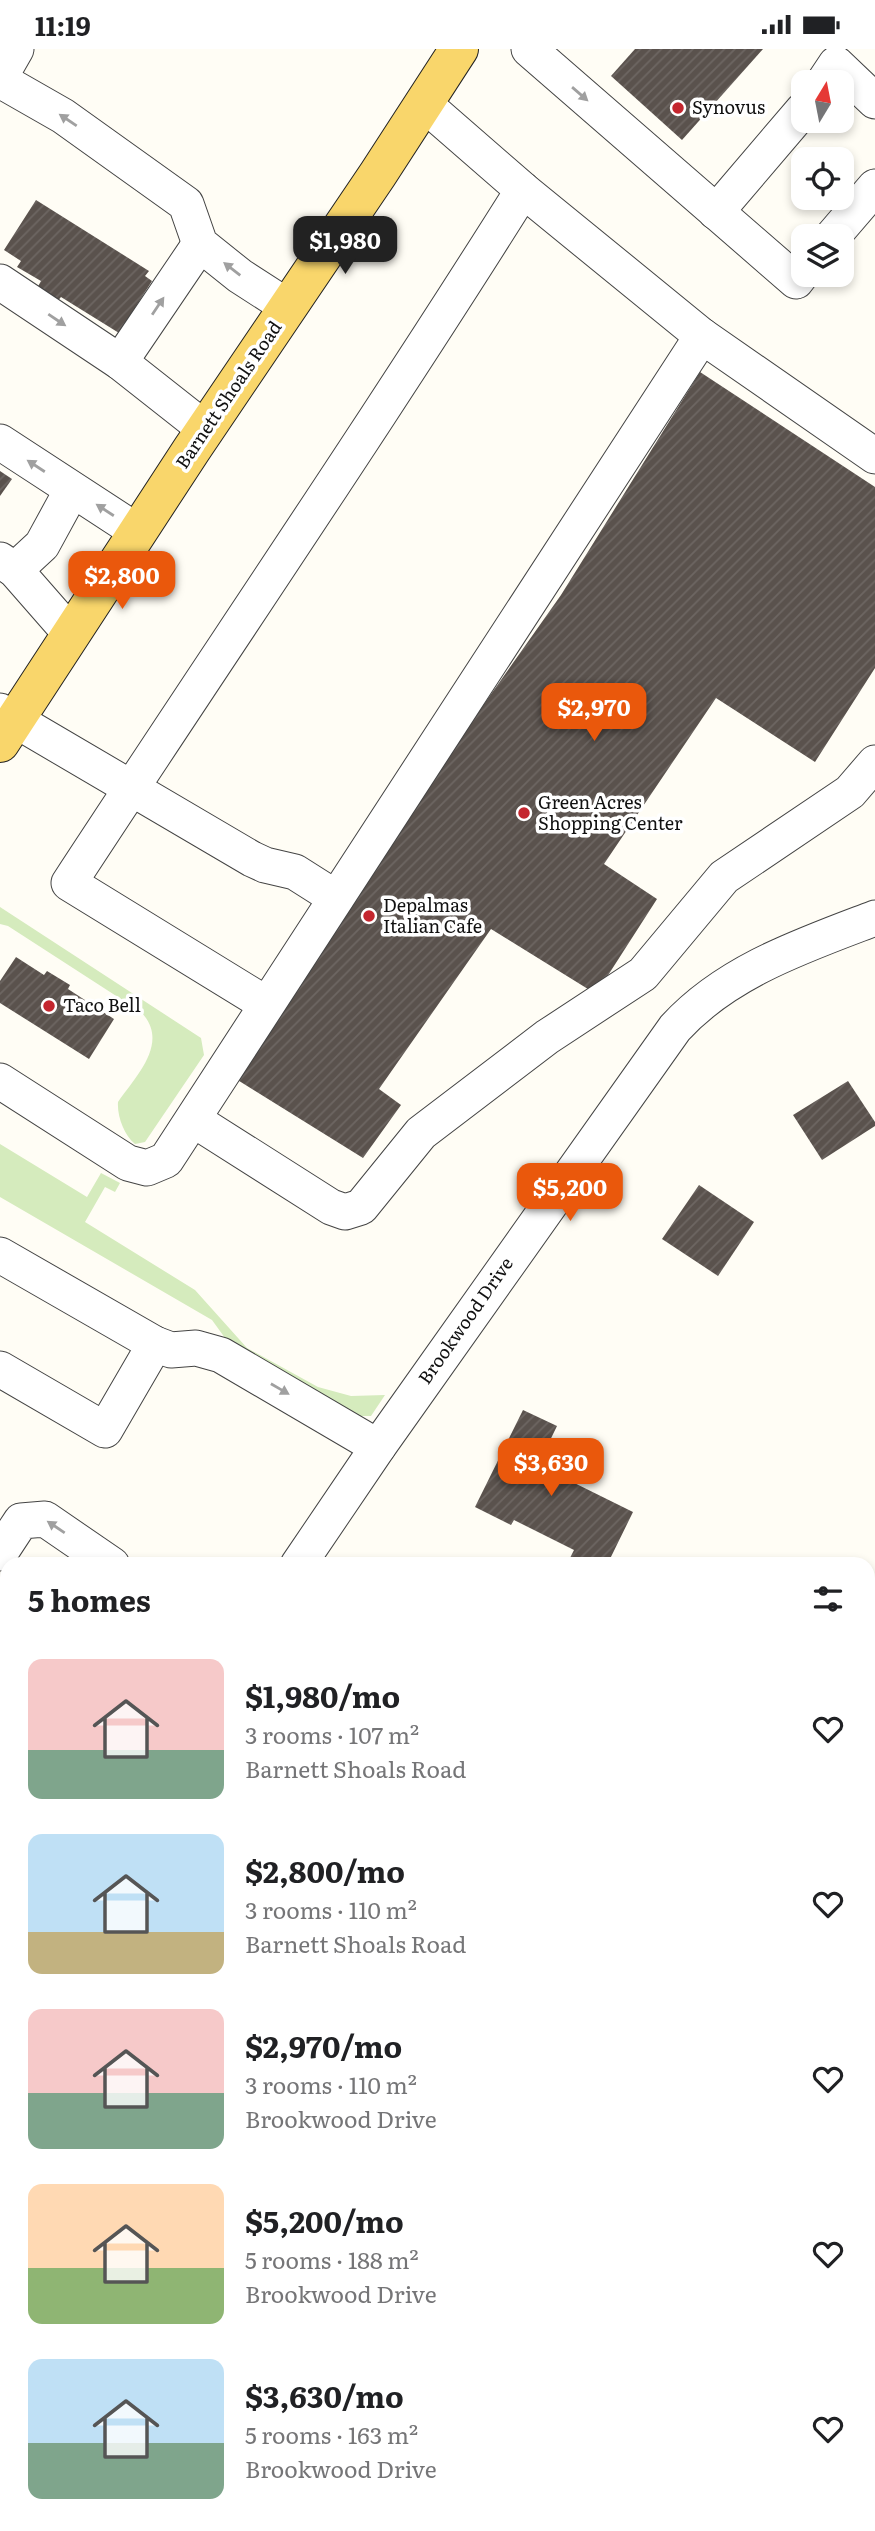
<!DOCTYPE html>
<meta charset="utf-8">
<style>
body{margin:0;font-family:Literata,serif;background:#f2f2f2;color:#202124;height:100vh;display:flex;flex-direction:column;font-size:26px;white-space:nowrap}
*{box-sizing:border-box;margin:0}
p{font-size:23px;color:#757577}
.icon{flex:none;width:38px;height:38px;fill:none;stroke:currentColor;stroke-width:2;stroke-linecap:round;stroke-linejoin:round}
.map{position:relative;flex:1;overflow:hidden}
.drawer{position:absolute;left:0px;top:1508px;width:875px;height:975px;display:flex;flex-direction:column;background:#fff;border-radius:21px 21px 0 0;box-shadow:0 4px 10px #0003}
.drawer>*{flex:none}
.needle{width:46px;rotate:10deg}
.tools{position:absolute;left:791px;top:21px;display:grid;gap:14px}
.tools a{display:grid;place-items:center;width:63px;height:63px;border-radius:14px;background:#fff;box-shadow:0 4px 10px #0003;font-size:35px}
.price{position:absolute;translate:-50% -60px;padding:0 16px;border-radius:14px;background:#ea580c;color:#fff;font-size:23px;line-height:46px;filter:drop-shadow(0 2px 4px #0008)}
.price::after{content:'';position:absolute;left:50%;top:42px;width:21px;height:16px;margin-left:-10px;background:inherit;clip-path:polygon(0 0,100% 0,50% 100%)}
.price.current{background:#222;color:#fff}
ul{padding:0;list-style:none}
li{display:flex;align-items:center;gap:21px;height:175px;padding:0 28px}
li span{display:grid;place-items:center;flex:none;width:196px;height:140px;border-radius:14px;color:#555}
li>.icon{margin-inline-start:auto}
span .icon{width:84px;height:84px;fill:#fffc;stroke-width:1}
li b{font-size:30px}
h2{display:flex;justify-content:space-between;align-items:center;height:84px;padding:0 28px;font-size:30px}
.status{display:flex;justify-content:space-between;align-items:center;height:49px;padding:0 35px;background:#fff;direction:ltr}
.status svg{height:19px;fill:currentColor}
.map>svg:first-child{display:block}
.grass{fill:#d5ebbd}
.building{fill:url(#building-hatch)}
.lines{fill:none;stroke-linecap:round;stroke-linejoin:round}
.minor-casing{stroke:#444;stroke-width:37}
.major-casing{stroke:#222;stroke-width:40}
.minor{stroke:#fff;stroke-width:35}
.major{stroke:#f9d66b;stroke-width:38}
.oneway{fill:#a0a0a0}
.poi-dot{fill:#c4262e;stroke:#fff;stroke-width:2.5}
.labels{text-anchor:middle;stroke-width:7;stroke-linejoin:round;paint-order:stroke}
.poi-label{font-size:18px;fill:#111;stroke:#fff;text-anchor:start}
.street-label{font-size:18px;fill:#111;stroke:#fff}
</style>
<div class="status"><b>11:19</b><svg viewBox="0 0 49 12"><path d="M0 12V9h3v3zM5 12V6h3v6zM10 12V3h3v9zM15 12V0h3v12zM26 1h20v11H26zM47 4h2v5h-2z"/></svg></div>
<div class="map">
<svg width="875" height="2482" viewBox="0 0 875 2482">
<defs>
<pattern id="building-hatch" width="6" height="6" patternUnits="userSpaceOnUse" patternTransform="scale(1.75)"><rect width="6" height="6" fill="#5a524d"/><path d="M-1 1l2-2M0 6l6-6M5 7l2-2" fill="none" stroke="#6d6662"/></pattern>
</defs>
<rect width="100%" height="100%" fill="#fffdf5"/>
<!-- grass -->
<g class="grass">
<path d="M 0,858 L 201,989 L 204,1006 L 145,1093 L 135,1095 C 124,1086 117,1067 118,1053 C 137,1026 170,993 141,963 L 8,877 L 0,875 Z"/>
<path d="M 0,1095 L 87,1148 L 101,1124 L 120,1134 L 115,1143 L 105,1138 L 85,1173 L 195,1241 L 247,1299 L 318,1338 L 351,1347 L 385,1346 L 371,1367 L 360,1367 L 233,1300 L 212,1271 L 0,1148 Z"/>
</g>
<!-- building -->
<g class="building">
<path d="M 635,0 L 763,0 L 682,91 L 611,27 Z"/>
<path d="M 36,151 L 149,222 L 145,227 L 152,232 L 119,284 L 61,248 L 56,254 L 36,241 L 41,232 L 17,218 L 21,212 L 4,201 Z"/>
<path d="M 700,323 L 875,438 L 875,619 L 815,713 L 716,649 L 604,815 L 657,850 L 596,945 L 491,880 L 379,1040 L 401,1056 L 363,1109 L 236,1030 L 443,713 L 561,546 Z"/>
<path d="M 0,422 L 12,430 L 0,447 Z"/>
<path d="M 16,908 L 44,926 L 47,922 L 70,936 L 68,940 L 114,970 L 89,1010 L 0,954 L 0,932 Z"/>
<path d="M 848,1032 L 875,1073 L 875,1077 L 822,1111 L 793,1066 Z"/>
<path d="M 699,1136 L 754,1173 L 718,1227 L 662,1190 Z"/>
<path d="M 523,1361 L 557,1377 L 538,1416 L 633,1463 L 607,1516 L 584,1516 L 570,1509 L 574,1501 L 514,1471 L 511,1476 L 475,1458 Z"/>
<path d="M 0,1657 L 7,1661 L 7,1759 L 0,1770 Z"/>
<path d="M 868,2241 L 870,2244 L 875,2241 L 875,2350 L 868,2355 Z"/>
<path d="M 0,2276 L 7,2278 L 7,2385 L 0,2384 Z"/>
<path d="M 380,2476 L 417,2476 L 415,2482 L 397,2482 Z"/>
<path d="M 520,2476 L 606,2476 L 613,2482 L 522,2482 L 524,2479 Z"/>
</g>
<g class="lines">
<!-- minor casing -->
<g class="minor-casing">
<g id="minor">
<path d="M 529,0 L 796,232 L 803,223"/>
<path d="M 0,28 L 16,0"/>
<path d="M 0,31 L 63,67 L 186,155 L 200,195 L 240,227 L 288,258"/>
<path d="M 824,33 L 836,15 L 875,52"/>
<path d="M 423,54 L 523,141 L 702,287 L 875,407"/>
<path d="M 716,163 L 803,61"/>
<path d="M 833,187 L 875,138"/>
<path d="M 0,233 L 120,313 L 205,380"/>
<path d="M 120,313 L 200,195"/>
<path d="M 0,393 L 138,483"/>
<path d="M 0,511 L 15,521 L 71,585"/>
<path d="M 15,521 L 42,496 L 72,441"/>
<path d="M 0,662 L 252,810 L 265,816 L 295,823 L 336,849"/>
<path d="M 266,955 L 69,834 C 220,603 376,375 523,141"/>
<path d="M 0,1032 L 128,1114 L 147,1119 L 166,1111 L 702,287"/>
<path d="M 194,1071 L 331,1158 L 345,1163 L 361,1158 L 421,1084 L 547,988 L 643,925 L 724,828 L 850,743 L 875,714"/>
<path d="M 0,1206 L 155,1295 L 171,1301 L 196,1299 L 221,1306 L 378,1398"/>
<path d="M 0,1320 L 105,1381 L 155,1295"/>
<path d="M 0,1504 L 21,1472 L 45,1470 L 112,1516"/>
<path d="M 298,1516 L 378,1398 L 675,979 C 727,922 804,896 875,869"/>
<path d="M 0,1567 L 7,1571"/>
<path d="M 868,1690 L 875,1689"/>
<path d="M 0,1974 L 7,1961"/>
<path d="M 0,2139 L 7,2142"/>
<path d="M 781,2476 L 785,2482"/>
<path d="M 161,2482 L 162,2476"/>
</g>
</g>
<!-- major casing -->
<g class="major-casing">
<path id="major" d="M 0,694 L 192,400 L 378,125 L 459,0"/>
</g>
<!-- minor -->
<use href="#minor" class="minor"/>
<!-- major -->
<use href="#major" class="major"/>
</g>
<!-- one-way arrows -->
<defs><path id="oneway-solid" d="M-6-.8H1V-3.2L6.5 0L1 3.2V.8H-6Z" transform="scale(1.75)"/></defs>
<g class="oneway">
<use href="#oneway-solid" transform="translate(580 45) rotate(41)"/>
<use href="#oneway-solid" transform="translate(68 71) rotate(-146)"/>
<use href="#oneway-solid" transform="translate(232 220) rotate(-142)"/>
<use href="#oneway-solid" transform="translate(158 257) rotate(-56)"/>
<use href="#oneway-solid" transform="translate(57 271) rotate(34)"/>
<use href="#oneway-solid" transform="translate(36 417) rotate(-147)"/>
<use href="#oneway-solid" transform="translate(105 461) rotate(-147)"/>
<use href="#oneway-solid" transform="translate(280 1340) rotate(30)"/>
<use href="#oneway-solid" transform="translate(56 1478) rotate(-146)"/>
</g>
<!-- markers -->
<g class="poi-dot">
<circle cx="678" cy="59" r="7"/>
<circle cx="524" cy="764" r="7"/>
<circle cx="369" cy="867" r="7"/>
<circle cx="49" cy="957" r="7"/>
</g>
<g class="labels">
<!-- poi labels -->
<g class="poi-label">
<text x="692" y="65">Synovus</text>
<text x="538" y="760">Green Acres<tspan x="538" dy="21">Shopping Center</tspan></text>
<text x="383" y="863">Depalmas<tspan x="383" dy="21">Italian Cafe</tspan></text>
<text x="63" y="963">Taco Bell</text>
</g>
<!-- street labels -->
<g class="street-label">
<text transform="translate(229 346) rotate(-56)" y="6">Barnett Shoals Road</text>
<text transform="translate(466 1272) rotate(-55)" y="6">Brookwood Drive</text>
</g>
</g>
</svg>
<div class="tools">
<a><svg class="needle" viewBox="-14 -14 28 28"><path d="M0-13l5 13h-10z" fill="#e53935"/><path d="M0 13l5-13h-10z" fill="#757577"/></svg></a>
<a><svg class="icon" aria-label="locate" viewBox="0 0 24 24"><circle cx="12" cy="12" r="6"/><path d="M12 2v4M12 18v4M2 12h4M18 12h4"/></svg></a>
<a><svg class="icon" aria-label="layers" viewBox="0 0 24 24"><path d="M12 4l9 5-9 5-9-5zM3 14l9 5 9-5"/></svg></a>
</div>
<b class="price current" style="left:345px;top:227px">$1,980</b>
<b class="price" style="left:122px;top:562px">$2,800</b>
<b class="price" style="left:594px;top:694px">$2,970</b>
<b class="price" style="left:570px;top:1174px">$5,200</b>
<b class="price" style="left:551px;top:1449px">$3,630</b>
<section class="drawer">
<h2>5 homes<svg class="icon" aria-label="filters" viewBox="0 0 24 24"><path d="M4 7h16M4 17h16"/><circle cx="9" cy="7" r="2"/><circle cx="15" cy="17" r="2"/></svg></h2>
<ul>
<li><span style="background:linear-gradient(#f6c9c9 65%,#7fa58c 0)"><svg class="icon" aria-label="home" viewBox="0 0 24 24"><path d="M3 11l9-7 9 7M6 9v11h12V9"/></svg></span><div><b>$1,980/mo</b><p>3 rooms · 107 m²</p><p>Barnett Shoals Road</p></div><svg class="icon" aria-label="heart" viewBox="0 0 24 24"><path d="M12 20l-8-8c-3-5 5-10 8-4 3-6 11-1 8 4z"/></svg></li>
<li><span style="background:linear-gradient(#bfe0f5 70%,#c2b280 0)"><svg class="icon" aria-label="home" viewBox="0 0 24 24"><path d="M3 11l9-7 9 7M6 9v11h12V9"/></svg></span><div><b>$2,800/mo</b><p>3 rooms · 110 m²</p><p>Barnett Shoals Road</p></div><svg class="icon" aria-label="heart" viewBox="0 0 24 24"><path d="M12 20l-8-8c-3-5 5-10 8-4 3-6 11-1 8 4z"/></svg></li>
<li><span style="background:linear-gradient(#f6c9c9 60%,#7fa58c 0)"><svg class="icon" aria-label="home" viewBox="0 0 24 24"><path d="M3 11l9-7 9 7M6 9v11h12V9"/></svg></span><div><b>$2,970/mo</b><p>3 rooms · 110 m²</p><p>Brookwood Drive</p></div><svg class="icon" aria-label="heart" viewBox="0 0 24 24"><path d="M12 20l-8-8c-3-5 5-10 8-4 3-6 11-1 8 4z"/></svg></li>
<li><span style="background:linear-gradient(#ffd9b3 60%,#8fb573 0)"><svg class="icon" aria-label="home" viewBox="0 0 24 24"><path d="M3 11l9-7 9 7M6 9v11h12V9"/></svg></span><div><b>$5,200/mo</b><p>5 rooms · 188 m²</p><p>Brookwood Drive</p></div><svg class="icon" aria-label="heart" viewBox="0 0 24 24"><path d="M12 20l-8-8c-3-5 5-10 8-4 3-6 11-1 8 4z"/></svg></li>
<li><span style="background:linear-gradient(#bfe0f5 60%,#7fa58c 0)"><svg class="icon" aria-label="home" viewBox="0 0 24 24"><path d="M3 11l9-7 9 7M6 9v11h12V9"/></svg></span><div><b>$3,630/mo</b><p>5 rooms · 163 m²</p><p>Brookwood Drive</p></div><svg class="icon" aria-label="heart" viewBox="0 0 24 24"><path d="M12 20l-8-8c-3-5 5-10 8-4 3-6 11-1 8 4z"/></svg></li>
</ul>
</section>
</div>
